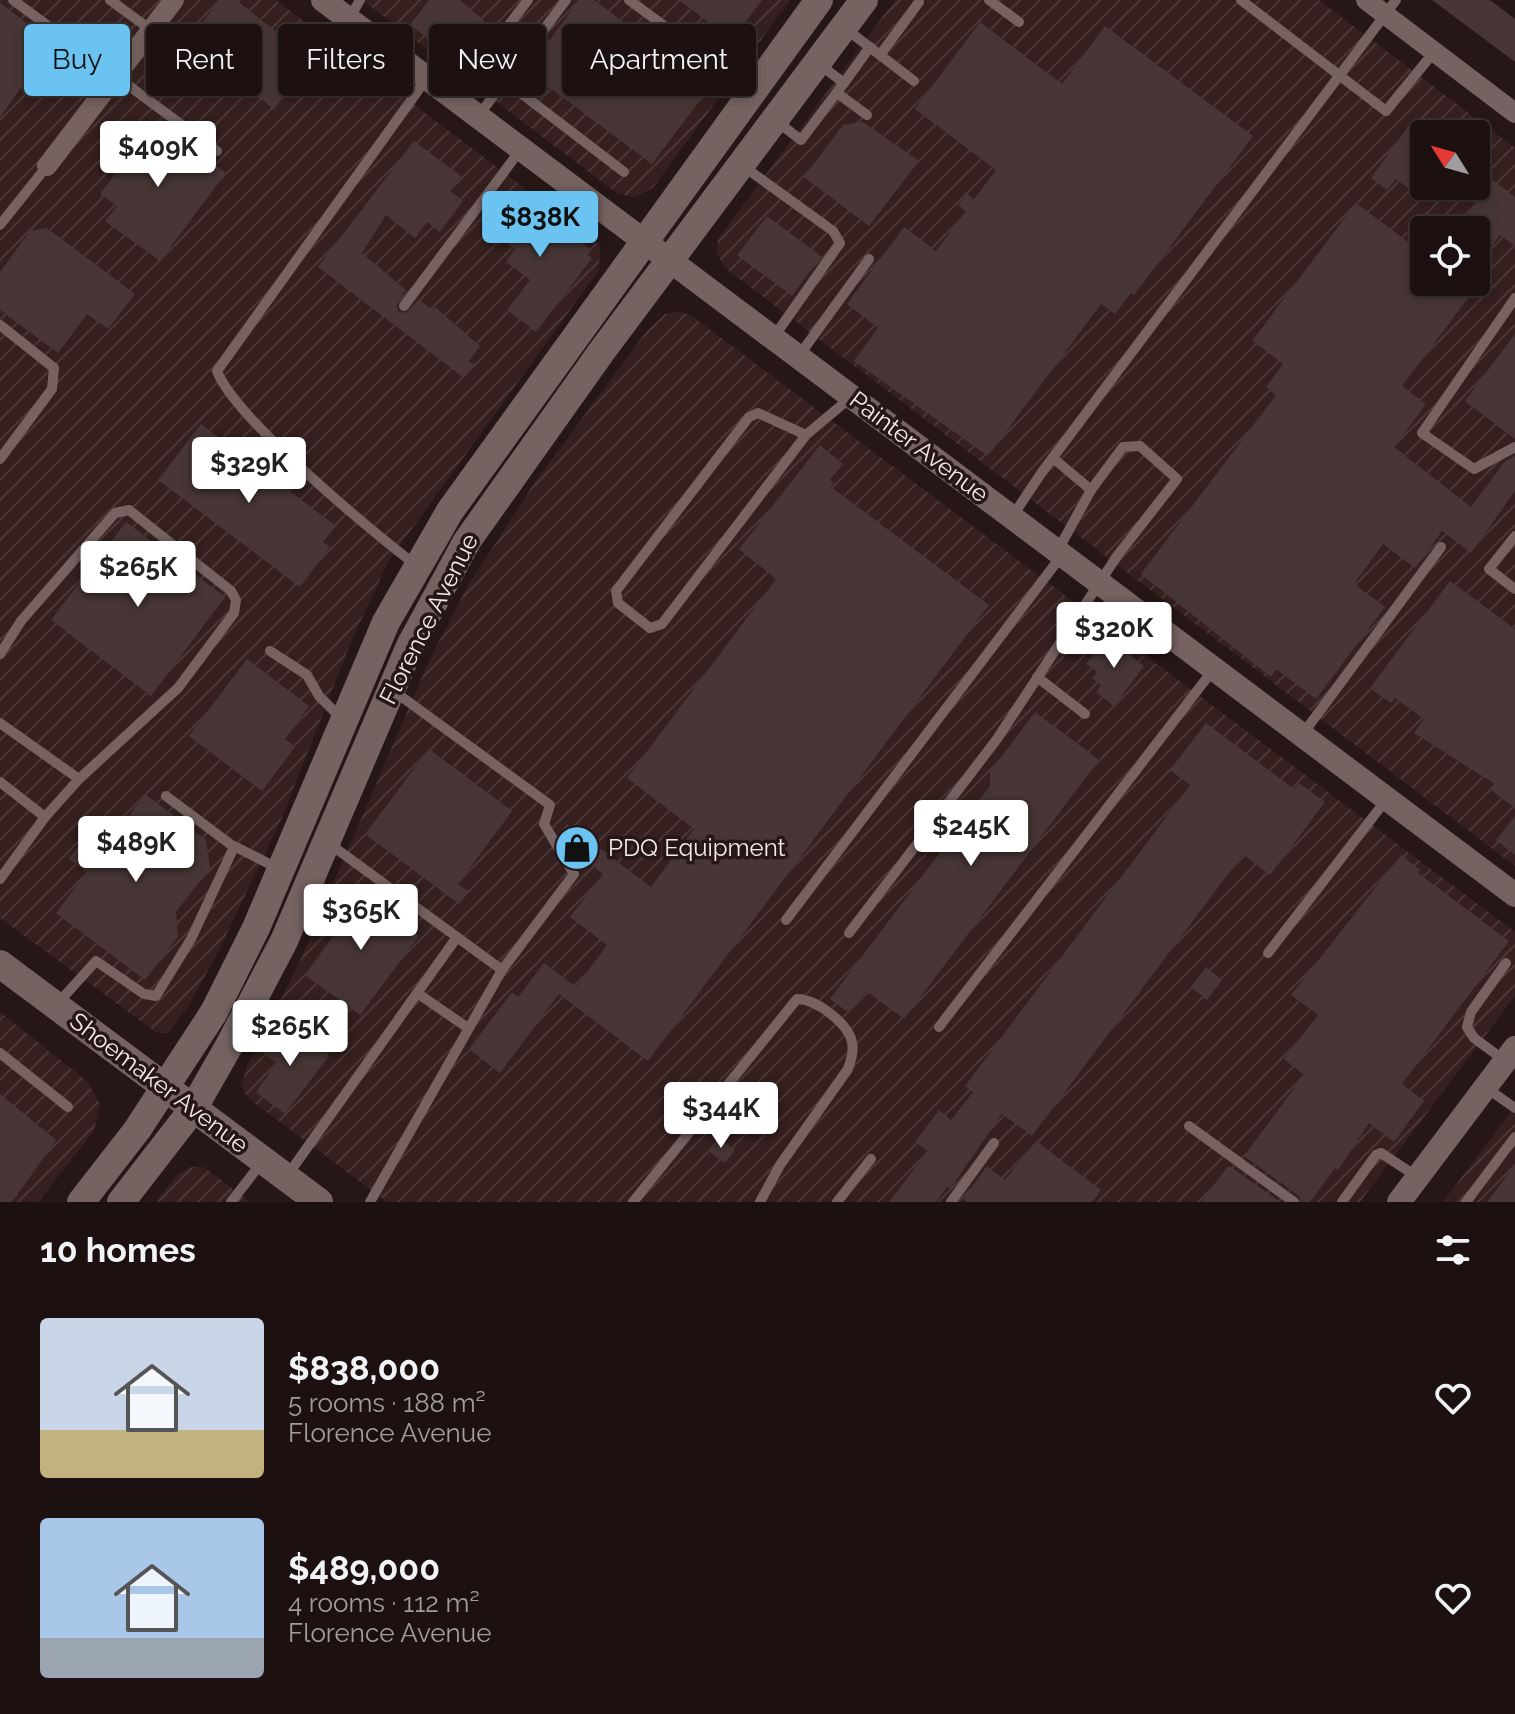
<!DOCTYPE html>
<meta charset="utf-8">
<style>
body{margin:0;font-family:Raleway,sans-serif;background:#251a19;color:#f1f3f6;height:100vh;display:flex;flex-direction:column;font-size:30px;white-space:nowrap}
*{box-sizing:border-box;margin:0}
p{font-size:26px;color:#a09d9f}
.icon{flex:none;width:44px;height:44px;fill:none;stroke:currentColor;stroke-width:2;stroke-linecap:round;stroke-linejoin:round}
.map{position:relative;height:1202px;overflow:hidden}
.panel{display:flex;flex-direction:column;background:#1c1110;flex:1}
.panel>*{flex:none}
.guide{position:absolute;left:24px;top:24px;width:800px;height:72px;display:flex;gap:16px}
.needle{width:52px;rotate:307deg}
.controls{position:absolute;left:1410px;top:120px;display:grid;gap:16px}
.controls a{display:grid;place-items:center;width:80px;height:80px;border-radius:8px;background:#1c1110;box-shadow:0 4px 12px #0003,0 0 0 2px #3a3130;font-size:40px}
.price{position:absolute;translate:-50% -68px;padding:0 18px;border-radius:8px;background:#fff;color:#222;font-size:26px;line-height:52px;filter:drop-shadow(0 2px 4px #0008)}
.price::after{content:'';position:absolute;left:50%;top:48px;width:24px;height:18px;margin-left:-12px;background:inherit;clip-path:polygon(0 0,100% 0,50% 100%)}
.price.active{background:#6ac3f1;color:#111}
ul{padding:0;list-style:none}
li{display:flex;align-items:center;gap:24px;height:200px;padding:0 40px}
li span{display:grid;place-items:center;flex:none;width:224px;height:160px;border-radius:8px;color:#555}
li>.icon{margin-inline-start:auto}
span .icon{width:96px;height:96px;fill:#fffc;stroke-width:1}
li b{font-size:34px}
h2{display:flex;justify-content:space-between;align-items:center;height:96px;padding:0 40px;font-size:34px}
.pill{padding:0 28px;border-radius:8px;background:#1c1110;box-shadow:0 4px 12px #0003,0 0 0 2px #3a3130;font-size:28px;line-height:72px}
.pill.active{background:#6ac3f1;color:#111}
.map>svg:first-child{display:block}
.industrial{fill:url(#industrial-furrows);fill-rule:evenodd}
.building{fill:#473635}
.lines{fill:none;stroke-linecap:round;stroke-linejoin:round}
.service{stroke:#756261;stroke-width:10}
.minor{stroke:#756261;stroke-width:20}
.tertiary{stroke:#756261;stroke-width:24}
.secondary{stroke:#756261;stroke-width:28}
.labels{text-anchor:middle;stroke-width:7;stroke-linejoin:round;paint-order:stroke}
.street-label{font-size:24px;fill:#f4e9e8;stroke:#261716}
.poi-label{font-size:24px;fill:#f4e9e8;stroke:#261716;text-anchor:start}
</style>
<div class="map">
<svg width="1515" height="1202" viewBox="0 0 1515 1202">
<defs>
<pattern id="industrial-furrows" width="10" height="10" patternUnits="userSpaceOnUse" patternTransform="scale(2)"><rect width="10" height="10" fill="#35201f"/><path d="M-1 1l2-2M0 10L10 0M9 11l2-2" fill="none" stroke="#493635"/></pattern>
</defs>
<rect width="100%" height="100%" fill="#261716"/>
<!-- industrial -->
<g class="industrial">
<path d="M 0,0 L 276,0 L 600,245 L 599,270 L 388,562 L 351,642 L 282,818 L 218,952 L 188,1007 L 167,1033 L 157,1033 L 0,918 Z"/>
<path d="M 362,0 L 790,0 L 653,188 L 635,197 L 618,194 Z"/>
<path d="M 895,0 L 1319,0 L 1515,148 L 1515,866 L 725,268 L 717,253 L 718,239 ZM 1424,134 L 1476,134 L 1476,186 L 1424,186 ZM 1424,230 L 1476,230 L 1476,282 L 1424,282 Z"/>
<path d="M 678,311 L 692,316 L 1515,932 L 1515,996 L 1360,1202 L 387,1202 L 248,1098 L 241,1086 L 247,1066 L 299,963 L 429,661 L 466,589 L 535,482 L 646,332 L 665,314 Z"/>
<path d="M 0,1012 L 87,1081 L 100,1104 L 94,1131 L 38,1202 L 0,1202 Z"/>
<path d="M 1515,1106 L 1515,1202 L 1443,1202 Z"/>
<path d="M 191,1167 L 204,1167 L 250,1202 L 156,1202 L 178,1174 Z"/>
</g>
<!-- building -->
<g class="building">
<path d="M 220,0 L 236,0 L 311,59 L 274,109 L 220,69 L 232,53 L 198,28 Z"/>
<path d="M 429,0 L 460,0 L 491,27 L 463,65 L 410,25 Z"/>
<path d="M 579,0 L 594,0 L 710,87 L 652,164 L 527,71 Z"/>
<path d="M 679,0 L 762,0 L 732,40 Z"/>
<path d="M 1432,0 L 1490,0 L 1515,19 L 1515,62 Z"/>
<path d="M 0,3 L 48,39 L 37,54 L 52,65 L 30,95 L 21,88 L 0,117 Z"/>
<path d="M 980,22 L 1062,84 L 1105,26 L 1253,136 L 1134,295 L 1131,293 L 1115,314 L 1101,304 L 988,456 L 854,361 L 878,328 L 847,304 L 904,227 L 936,251 L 966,211 L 958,205 L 967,194 L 974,199 L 996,170 L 915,109 Z"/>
<path d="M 1413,120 L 1424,128 L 1424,200 L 1396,179 L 1387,190 L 1371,178 Z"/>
<path d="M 863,122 L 919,161 L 869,226 L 804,177 L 843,125 Z"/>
<path d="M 161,124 L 226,173 L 160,261 L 105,221 L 117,206 L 100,194 L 122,165 L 112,158 L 135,128 L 150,139 Z"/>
<path d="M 414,141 L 461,176 L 450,191 L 463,201 L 440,232 L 427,222 L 415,238 L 386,215 L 362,253 L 406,290 L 396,304 L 399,312 L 408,313 L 419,300 L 433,310 L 435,307 L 480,346 L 469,361 L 474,365 L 464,378 L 318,267 Z"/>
<path d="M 1493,180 L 1515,197 L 1515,246 L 1500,235 L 1483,258 L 1493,265 L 1402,386 L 1426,404 L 1394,447 L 1471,507 L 1505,461 L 1515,456 L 1515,491 L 1471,553 L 1442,531 L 1415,568 L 1383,544 L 1354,584 L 1385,607 L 1316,699 L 1276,669 L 1271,677 L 1141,574 L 1276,395 L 1266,387 L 1283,364 L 1252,341 L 1356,203 L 1424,254 L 1424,282 L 1476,282 L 1476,230 L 1457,230 Z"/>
<path d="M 517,191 L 591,250 L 588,255 L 592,258 L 536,332 L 507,310 L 530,280 L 506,262 L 515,249 L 491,230 Z"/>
<path d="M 767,216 L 821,256 L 792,296 L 737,255 Z"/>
<path d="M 47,228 L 135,294 L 108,329 L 87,314 L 58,353 L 0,310 L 0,272 L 30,231 Z"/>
<path d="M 1515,334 L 1515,439 L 1465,401 Z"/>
<path d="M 201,424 L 336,526 L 323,542 L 330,547 L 300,587 L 158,480 Z"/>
<path d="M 820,445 L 843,464 L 830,480 L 834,483 L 831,487 L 989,605 L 648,1061 L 559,994 L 500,1073 L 469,1049 L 512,992 L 518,997 L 544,963 L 576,987 L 607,945 L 570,917 L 603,874 L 565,844 L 559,834 L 567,824 L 651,887 L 694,829 L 627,778 L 776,579 L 739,549 Z"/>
<path d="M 126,522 L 225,597 L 151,696 L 51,620 Z"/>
<path d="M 1450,581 L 1515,629 L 1515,808 L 1491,790 L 1495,784 L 1414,733 L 1424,719 L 1395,698 L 1391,703 L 1370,688 Z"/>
<path d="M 1107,637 L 1144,666 L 1114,706 L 1096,692 L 1101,685 L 1092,678 L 1097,672 L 1086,664 Z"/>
<path d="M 247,659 L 309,706 L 285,739 L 295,747 L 262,791 L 189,736 Z"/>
<path d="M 1035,712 L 1099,760 L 904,1019 L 866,991 L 849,1013 L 830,999 L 990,786 L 990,772 Z"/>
<path d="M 1206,723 L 1294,789 L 1299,783 L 1325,802 L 1270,875 L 1243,854 L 1032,1136 L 1002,1114 L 950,1189 L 947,1187 L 936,1202 L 889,1202 L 928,1151 L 915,1142 L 939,1110 L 951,1120 L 973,1092 L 965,1086 L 1190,785 L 1170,770 Z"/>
<path d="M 429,749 L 512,811 L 458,884 L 469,892 L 459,904 L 365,834 Z"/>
<path d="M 145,794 L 206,840 L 210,868 L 176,912 L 178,937 L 145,980 L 56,913 L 87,872 L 69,859 L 98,819 L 117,833 Z"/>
<path d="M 1515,816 L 1515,855 L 1496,840 Z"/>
<path d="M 1401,855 L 1420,870 L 1418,873 L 1509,941 L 1402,1084 L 1424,1101 L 1394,1142 L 1369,1123 L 1338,1170 L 1335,1168 L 1310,1202 L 1302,1202 L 1299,1196 L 1244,1156 L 1304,1075 L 1284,1059 L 1318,1015 L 1291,995 Z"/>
<path d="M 356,889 L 419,936 L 360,1015 L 305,975 L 334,935 L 326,929 Z"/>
<path d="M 1206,967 L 1222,980 L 1207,1000 L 1191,987 Z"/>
<path d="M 286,1024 L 329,1056 L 285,1114 L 256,1092 L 277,1063 L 264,1054 Z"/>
<path d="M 0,1094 L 56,1140 L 12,1202 L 0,1202 Z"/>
<path d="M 718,1137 L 735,1150 L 725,1163 L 708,1151 Z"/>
<path d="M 1036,1141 L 1101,1190 L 1092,1202 L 967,1202 L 963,1199 L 987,1166 L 1005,1180 Z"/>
<path d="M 1515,1165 L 1515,1202 L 1487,1202 Z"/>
<path d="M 1228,1166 L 1234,1169 L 1280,1202 L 1201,1202 Z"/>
</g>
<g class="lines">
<!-- service -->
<g class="service">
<path d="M 13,0 L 217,151"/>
<path d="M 110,0 L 151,30"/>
<path d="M 629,0 L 753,91"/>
<path d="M 989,0 L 1019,22"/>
<path d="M 1241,0 L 1386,111 L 1434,52"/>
<path d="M 349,19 L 360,0"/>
<path d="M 846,29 L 914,81"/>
<path d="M 880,55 L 919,2"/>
<path d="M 505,81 L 624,172"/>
<path d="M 844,83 L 870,47"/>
<path d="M 837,93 L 867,115"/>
<path d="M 454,96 L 528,0"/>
<path d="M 479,115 L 566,0"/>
<path d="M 775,120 L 801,140 L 844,83 L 819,64"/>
<path d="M 743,166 L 833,231 L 840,243 L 773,338"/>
<path d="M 0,225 L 47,166"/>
<path d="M 1515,298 L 1422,433 L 1474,469 L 1515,447"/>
<path d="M 404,306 L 521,149"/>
<path d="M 0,325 L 54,368 L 52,389 L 0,459"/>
<path d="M 798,357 L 869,259"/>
<path d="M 806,435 L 758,413 L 749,417 L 616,591 L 618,603 L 650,628 L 662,624 L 806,435 L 850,398"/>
<path d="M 1053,458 L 1091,490 L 1058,550"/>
<path d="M 1012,517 L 1042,472 L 1396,0"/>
<path d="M 1515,536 L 1489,569 L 1515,589"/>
<path d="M 416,565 C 372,532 234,417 217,371 L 427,78"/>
<path d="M 270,651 L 307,675 L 319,696 L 342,719"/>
<path d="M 0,654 L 21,621 L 115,513 L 129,510 L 231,591 L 236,600 L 234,613 L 178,688 L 79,779 L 45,817"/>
<path d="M 1037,677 L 1085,714"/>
<path d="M 0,723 L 79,779"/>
<path d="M 1302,735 L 1441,547"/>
<path d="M 0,782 L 45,817 L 0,879"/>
<path d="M 327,842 L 502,970"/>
<path d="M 234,846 L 279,869"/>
<path d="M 786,920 L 1062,555"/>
<path d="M 849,933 L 997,739 L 1117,556 L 1177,479 L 1140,446 L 1123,447 L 1091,490"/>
<path d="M 1268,953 L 1386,800"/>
<path d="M 417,993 L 468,1028"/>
<path d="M 58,1003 L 96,961 L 144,994 L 156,996 L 191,939 L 234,847 L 166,796"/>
<path d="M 939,1027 L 1213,670"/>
<path d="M 0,1053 L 68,1107"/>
<path d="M 1504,1060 L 1474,1038 L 1467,1027 L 1471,1012 L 1506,963"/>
<path d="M 1485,1087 L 1515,1108"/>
<path d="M 1189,1126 L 1294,1202"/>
<path d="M 287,1176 L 457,937"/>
<path d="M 231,1202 L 262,1162"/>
<path d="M 370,1202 L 502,970 L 574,874 L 544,824 L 550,805 L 395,692"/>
<path d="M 633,1202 L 797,999 C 816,999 848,1023 852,1042 C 854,1051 851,1060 848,1069 L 780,1165 L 760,1202"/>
<path d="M 837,1202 L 871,1159"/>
<path d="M 951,1202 L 994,1143"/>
<path d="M 1342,1202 L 1376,1155 L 1381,1153 L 1416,1176"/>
<path d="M 1466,1202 L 1515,1137"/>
</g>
<!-- minor -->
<g class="minor">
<path d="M 1366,0 L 1515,113"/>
<path d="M 47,166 L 174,0"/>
</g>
<!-- tertiary -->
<g class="tertiary">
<path d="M 323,0 L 1515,895"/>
<path d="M 1399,1202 L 1515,1048"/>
</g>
<!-- secondary -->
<g class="secondary">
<path d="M 0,964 L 319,1202"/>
<path d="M 81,1202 L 137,1130 L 214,1012 L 256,928 L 386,622 L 450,511 L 819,0"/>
<path d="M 121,1202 L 193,1109 L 230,1044 L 284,941 L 410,646 L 467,541 L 602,351 L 864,0"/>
</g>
</g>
<!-- icons -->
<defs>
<g id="shop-disc" transform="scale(2.3)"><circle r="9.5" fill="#6ac3f1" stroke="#261716"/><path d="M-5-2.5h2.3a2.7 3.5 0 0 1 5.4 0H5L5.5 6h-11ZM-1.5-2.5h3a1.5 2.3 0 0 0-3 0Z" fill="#111"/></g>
</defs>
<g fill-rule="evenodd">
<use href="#shop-disc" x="577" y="848"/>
</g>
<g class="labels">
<!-- street labels -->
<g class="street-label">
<text transform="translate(919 447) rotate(37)" y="8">Painter Avenue</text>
<text transform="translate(429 619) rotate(-63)" y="8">Florence Avenue</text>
<text transform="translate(159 1083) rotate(37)" y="8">Shoemaker Avenue</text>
</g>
<!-- poi labels -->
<g class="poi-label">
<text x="608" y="856">PDQ Equipment</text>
</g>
</g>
</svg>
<div class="controls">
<a><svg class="needle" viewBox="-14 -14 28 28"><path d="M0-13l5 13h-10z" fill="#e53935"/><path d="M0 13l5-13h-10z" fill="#a09d9f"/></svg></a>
<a><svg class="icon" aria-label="locate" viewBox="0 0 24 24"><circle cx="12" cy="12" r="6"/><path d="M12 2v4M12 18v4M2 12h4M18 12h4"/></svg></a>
</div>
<b class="price" style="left:158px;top:189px">$409K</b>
<b class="price active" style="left:540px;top:259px">$838K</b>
<b class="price" style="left:249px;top:505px">$329K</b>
<b class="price" style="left:138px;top:609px">$265K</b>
<b class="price" style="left:1114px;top:670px">$320K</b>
<b class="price" style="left:971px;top:868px">$245K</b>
<b class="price" style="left:136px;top:884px">$489K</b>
<b class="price" style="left:361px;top:952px">$365K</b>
<b class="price" style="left:290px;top:1068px">$265K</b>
<b class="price" style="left:721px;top:1150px">$344K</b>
<div class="guide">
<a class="pill active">Buy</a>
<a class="pill">Rent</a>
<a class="pill">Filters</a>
<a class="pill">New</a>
<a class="pill">Apartment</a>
</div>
</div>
<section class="panel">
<h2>10 homes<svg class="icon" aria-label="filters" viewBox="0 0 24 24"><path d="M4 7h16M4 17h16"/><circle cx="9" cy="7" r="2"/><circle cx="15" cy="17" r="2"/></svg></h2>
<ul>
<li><span style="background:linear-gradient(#c9d6e8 70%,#c2b280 0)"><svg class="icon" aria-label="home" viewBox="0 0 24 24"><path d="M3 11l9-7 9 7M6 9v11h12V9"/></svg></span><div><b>$838,000</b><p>5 rooms · 188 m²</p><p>Florence Avenue</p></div><svg class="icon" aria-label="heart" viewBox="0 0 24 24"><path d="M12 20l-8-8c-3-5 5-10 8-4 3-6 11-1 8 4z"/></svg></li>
<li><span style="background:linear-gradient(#a9c7e8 75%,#9aa5b1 0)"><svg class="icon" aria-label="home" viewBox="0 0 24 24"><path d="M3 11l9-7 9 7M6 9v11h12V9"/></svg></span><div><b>$489,000</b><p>4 rooms · 112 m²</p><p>Florence Avenue</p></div><svg class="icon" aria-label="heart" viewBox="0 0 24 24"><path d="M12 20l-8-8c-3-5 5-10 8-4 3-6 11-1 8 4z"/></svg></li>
</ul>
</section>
